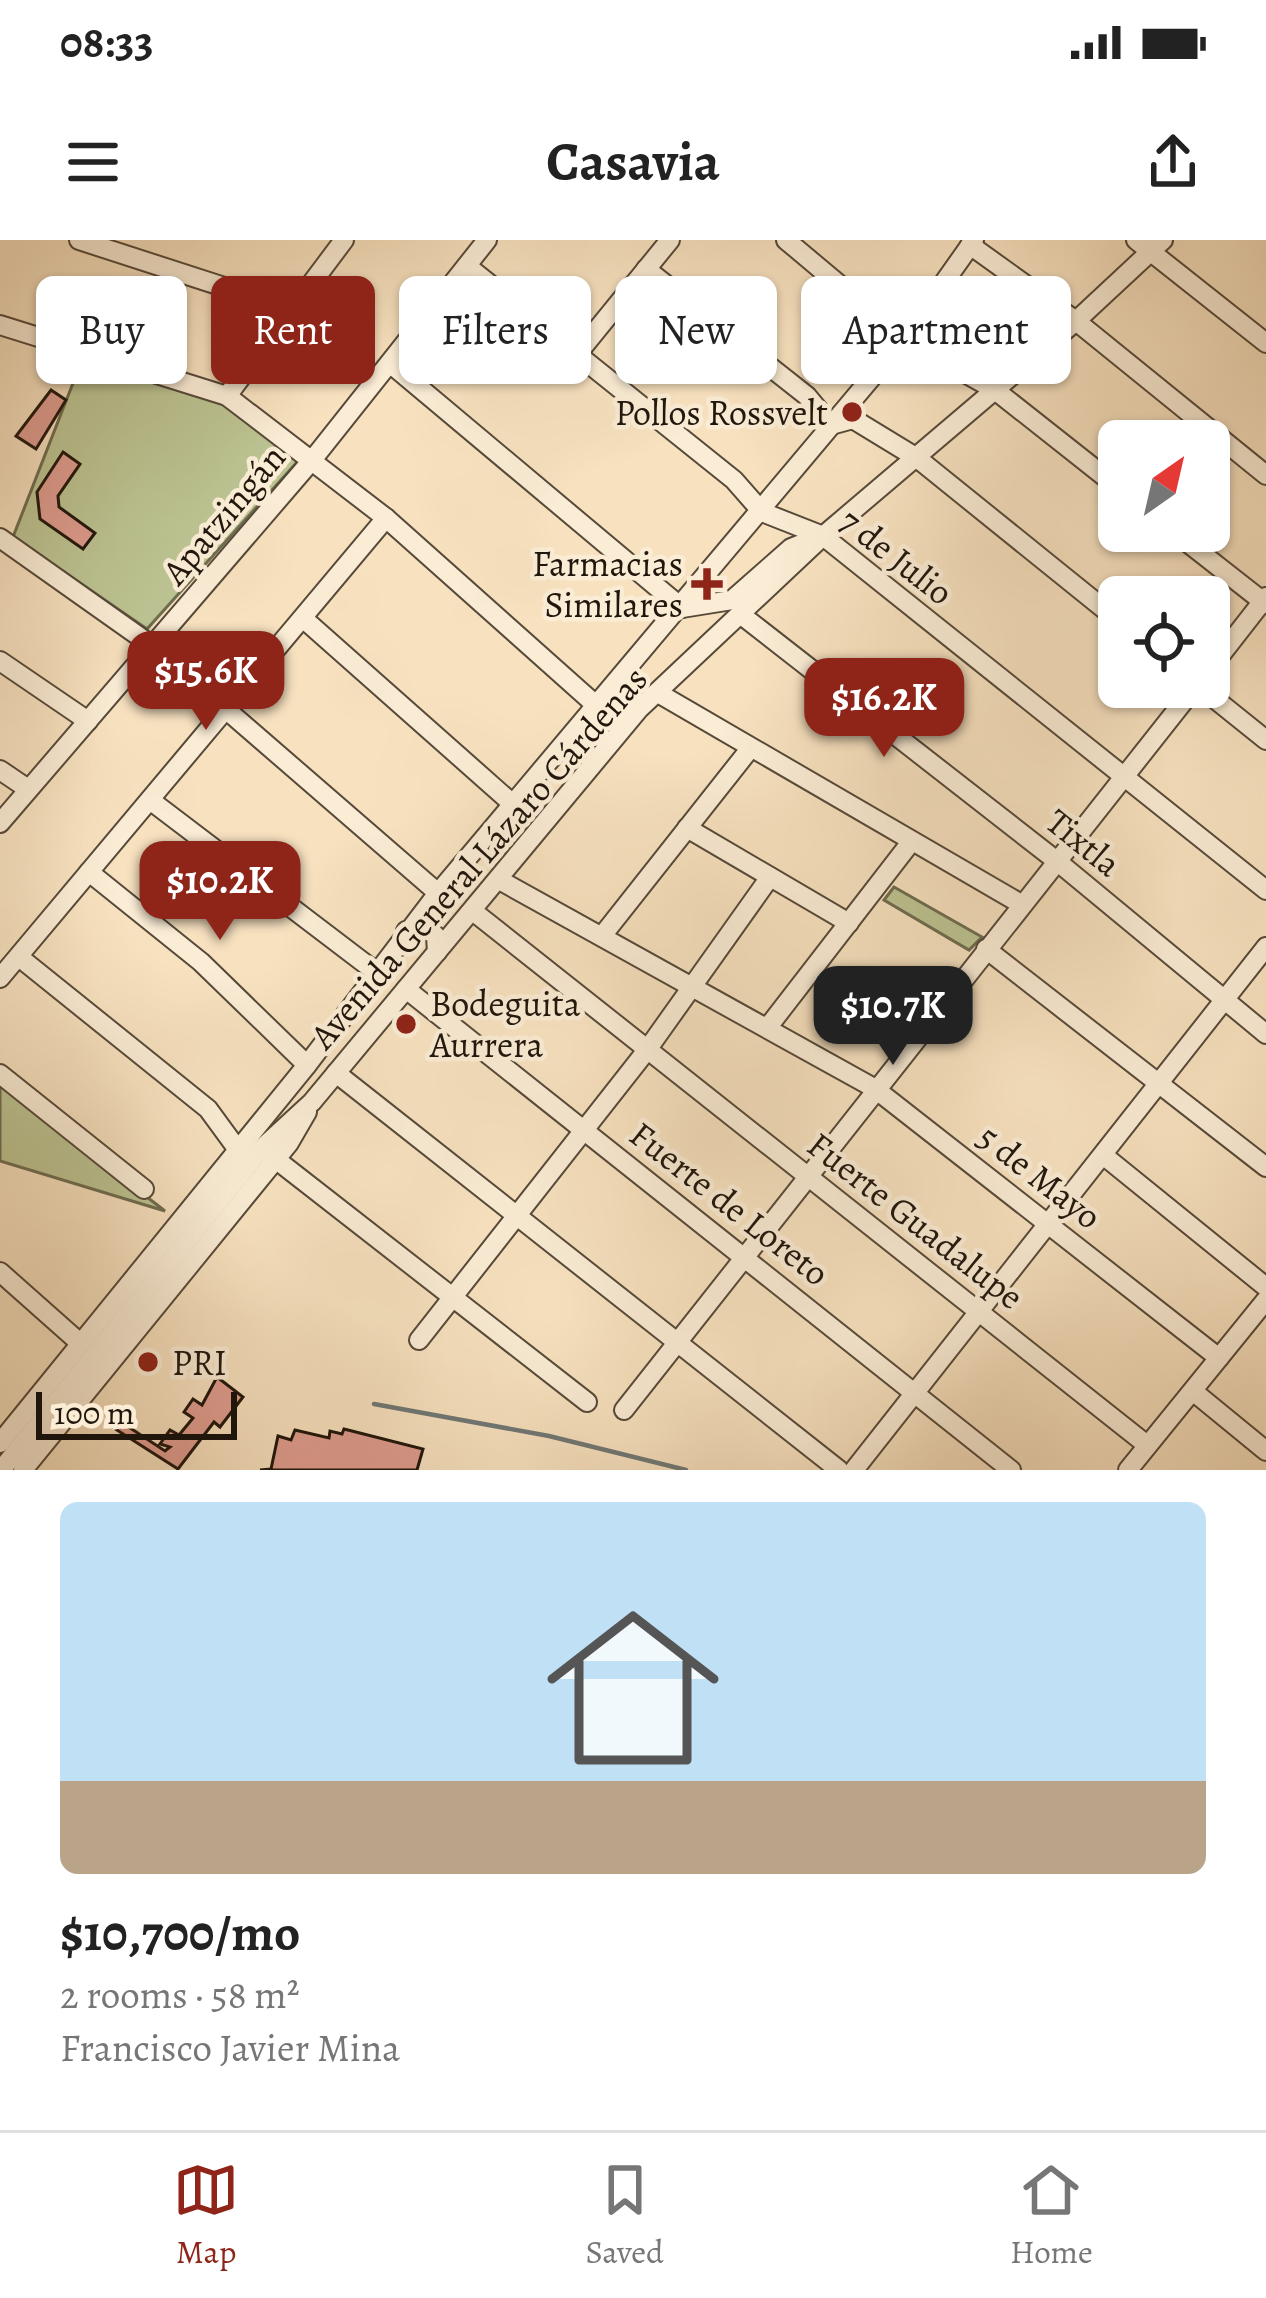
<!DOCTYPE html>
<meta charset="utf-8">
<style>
body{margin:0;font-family:Alegreya,serif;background:#f2f2f2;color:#222;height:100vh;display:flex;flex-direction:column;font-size:45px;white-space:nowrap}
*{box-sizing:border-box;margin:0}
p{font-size:39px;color:#767676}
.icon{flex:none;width:66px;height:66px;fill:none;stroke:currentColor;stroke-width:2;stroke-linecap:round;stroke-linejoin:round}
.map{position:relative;height:1230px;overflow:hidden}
.drawer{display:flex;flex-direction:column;background:#fff;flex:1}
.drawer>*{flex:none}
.guide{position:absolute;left:36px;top:36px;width:1194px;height:108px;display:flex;gap:24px}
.needle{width:78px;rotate:34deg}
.fabs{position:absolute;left:1098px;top:180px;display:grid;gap:24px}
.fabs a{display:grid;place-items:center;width:132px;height:132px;border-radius:18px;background:#fff;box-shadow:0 3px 9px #0004;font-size:60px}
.scale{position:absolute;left:36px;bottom:30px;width:201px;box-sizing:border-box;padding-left:12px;border:6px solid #20160c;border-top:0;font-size:33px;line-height:42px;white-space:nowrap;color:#20160c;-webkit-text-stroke:9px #faecd5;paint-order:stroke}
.price{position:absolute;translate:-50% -102px;padding:0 27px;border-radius:24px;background:#8f2418;color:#fff;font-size:39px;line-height:78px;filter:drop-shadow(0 3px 6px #0008)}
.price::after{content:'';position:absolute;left:50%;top:72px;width:36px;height:27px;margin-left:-18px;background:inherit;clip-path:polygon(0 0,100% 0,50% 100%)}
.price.current{background:#222;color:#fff}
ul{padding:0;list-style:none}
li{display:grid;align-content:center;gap:24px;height:636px;padding:0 60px}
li+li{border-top:3px solid #e0e0e0}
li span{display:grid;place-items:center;height:372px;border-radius:18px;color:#555}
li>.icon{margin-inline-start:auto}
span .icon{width:216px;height:216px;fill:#fffc;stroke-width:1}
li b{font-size:51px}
.pill{padding:0 42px;border-radius:18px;background:#fff;box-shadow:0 3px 9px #0004;font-size:42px;line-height:108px}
.pill.current{background:#8f2418;color:#fff}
.status{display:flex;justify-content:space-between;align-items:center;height:84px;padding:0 60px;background:#fff;direction:ltr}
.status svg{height:33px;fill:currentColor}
header{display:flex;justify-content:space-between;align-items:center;height:156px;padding:0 60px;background:#fff;font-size:54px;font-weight:700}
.menu{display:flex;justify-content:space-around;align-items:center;height:168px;border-top:3px solid #e0e0e0;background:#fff;font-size:33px;color:#767676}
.menu a{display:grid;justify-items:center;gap:6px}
.menu .current{color:#8f2418}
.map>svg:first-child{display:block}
.green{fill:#bcc392;stroke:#6e6c4f;stroke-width:3}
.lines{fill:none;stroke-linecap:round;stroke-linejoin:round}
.stream{stroke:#6f7876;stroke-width:4.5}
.building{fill:#de9c8f;stroke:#20160c;stroke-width:3}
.minor-casing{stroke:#564939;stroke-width:22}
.minor{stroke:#faecd5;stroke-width:18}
.poi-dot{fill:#8f2418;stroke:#faecd5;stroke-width:4.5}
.labels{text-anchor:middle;stroke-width:9;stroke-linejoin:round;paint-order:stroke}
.poi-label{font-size:36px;fill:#20160c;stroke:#faecd5;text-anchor:end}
.street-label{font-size:36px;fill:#20160c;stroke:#faecd5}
</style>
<div class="status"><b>08:33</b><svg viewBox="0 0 49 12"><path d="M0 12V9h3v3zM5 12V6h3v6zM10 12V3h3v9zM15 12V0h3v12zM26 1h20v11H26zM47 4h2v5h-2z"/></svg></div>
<header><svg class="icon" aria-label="menu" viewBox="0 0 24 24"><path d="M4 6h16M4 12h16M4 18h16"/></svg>Casavia<svg class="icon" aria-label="share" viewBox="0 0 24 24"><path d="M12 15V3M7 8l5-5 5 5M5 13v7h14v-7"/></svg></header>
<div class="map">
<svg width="1266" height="1230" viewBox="0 0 1266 1230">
<rect width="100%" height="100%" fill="#f7e1bf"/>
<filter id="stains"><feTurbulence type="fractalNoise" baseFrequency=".00167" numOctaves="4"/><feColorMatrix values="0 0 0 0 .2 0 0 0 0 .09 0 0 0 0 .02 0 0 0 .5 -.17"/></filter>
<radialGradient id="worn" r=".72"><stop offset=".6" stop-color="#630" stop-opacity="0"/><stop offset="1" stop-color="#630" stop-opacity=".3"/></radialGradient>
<!-- green -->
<g class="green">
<path d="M 82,120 L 229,166 L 299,220 L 147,389 L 13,297 Z"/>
<path d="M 894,647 L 982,697 L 969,710 L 884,660 Z"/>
<path d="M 0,843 L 165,971 L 0,921 Z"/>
</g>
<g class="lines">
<!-- stream -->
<path class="stream" d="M 374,1164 L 549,1196 L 686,1230"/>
</g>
<!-- building -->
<g class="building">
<path d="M 51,150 L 66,160 L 36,209 L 16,196 Z"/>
<path d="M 63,212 L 80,224 L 58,256 L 59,267 L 95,293 L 83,309 L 40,279 L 37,252 Z"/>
<path d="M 217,1137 L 243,1157 L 220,1187 L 214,1182 L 178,1229 L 109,1185 L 115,1178 L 165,1211 L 170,1207 L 160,1204 L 170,1190 L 179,1195 L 193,1178 L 184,1172 L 193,1159 L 202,1165 Z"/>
<path d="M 344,1189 L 423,1209 L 417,1230 L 260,1230 L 271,1229 L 278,1196 L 291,1200 L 295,1190 L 329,1198 L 330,1191 L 342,1194 Z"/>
</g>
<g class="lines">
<!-- minor casing -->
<g class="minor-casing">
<g id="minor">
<path d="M 79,0 L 289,68"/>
<path d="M 786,0 L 904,99 L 995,150 L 1119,248"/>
<path d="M 1136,0 L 1266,103"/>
<path d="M 970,5 L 1076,81 L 1266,235"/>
<path d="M 467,26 L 734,240 L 762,272 L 823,296 L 1266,650"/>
<path d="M 646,29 L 807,156 L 831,185 L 853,179 L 917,218 L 1119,381"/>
<path d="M 0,85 L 227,156 L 386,278 L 598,467"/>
<path d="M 578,113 L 670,0"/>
<path d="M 391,124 L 682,368"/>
<path d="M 227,156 L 344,0"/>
<path d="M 1173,291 L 1266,364"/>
<path d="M 0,298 L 154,407 L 438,653"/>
<path d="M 682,368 L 732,360 L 791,308 L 821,296"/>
<path d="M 744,377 L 1058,622 L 1266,794"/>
<path d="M 305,380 L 515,566"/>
<path d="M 0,421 L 88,481"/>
<path d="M 1209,430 L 1266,357"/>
<path d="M 1200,447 L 1266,500"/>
<path d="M 658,453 L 1021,664"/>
<path d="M 0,530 L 28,549"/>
<path d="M 150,560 L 376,732"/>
<path d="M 0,583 L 313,219 L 487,0"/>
<path d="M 687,588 L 849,683"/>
<path d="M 89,632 L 201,722 L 307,825"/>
<path d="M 501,641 L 874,848 L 1219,1118"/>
<path d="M 474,672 L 1147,1205"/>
<path d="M 406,691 L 426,688 L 436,696 L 437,712"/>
<path d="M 602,696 L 749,510"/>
<path d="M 986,709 L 1266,927"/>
<path d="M 19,717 L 208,869 L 238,910"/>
<path d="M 0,738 L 386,278"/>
<path d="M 406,749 L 1011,1230"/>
<path d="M 768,787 L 911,602"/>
<path d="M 336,833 L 839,1230"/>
<path d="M 0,834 L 144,949"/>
<path d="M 269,914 L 587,1162"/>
<path d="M 1103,915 L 1266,1047"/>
<path d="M 0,1032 L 80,1103"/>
<path d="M 419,1100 L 647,810 L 770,637"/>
<path d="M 1194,1152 L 1266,1211"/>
<path d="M 624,1170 L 1195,447"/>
<path d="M 0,1203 L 307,825 L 438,653 L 904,99 L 974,0"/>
<path d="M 1,1230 L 262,908 L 312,862 L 639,469 L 823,296 L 1076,81 L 1163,0"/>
<path d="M 23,1230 L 289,903 L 307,872"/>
<path d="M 854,1230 L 1266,707"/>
<path d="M 1128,1230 L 1266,1060"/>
</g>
</g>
<!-- minor -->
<use href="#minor" class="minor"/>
</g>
<!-- markers -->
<g class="poi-dot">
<circle cx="852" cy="172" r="12"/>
<path d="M701 326h12v12h12v12h-12v12h-12v-12h-12v-12h12z"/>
<circle cx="406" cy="784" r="12"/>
<circle cx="148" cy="1122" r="12"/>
</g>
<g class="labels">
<!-- poi labels -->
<g class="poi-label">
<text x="828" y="185">Pollos Rossvelt</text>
<text x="683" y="336">Farmacias<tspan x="683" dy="41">Similares</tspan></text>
<text x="430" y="776" text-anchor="start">Bodeguita<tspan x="430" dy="41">Aurrera</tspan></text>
<text x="172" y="1135" text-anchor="start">PRI</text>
</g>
<!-- street labels -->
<g class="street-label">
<text transform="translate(223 274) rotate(-50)" y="13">Apatzingán</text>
<text transform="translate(897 316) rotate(38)" y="13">7 de Julio</text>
<text transform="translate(1084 602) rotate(39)" y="13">Tixtla</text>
<text transform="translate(478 617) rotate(-49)" y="13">Avenida General Lázaro Cárdenas</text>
<text transform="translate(1040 936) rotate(38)" y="13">5 de Mayo</text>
<text transform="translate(730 963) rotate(38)" y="13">Fuerte de Loreto</text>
<text transform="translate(916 980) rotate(38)" y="13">Fuerte Guadalupe</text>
</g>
</g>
<rect width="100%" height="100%" filter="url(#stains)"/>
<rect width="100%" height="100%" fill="url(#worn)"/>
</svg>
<div class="fabs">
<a><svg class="needle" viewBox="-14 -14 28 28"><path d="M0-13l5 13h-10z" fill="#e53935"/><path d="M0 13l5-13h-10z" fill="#767676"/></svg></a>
<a><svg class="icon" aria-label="locate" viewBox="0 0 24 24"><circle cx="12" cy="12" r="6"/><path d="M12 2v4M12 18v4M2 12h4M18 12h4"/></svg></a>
</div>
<div class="scale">100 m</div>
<b class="price" style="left:206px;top:493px">$15.6K</b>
<b class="price" style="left:884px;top:520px">$16.2K</b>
<b class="price" style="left:220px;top:703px">$10.2K</b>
<b class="price current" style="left:893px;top:828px">$10.7K</b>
<div class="guide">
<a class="pill">Buy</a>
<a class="pill current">Rent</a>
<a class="pill">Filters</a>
<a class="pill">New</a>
<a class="pill">Apartment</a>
</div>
</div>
<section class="drawer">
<ul>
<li><span style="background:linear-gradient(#bfe0f5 75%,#b9a48a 0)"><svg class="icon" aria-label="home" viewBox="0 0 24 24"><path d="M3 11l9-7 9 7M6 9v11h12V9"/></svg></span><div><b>$10,700/mo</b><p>2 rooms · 58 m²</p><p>Francisco Javier Mina</p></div></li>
</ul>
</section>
<nav class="menu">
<a class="current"><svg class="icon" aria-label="map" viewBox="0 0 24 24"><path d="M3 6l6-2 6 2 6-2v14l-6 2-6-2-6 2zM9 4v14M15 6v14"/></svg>Map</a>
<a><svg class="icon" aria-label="saved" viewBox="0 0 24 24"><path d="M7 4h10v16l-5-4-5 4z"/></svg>Saved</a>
<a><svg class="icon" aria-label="home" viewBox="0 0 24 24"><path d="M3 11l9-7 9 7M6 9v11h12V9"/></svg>Home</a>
</nav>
